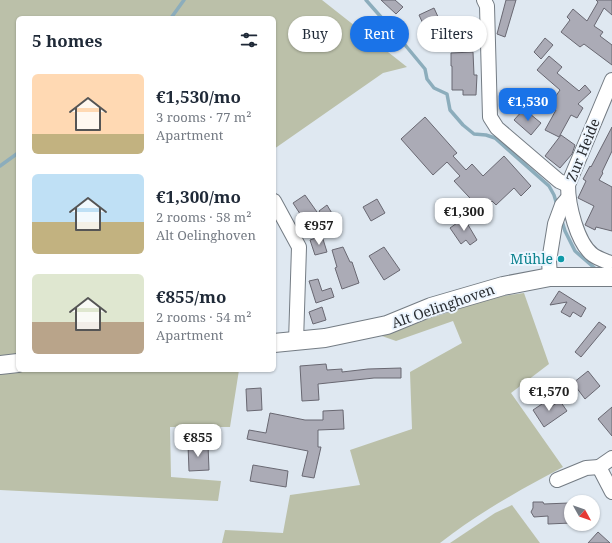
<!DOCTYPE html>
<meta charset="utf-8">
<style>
body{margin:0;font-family:"Noto Serif",serif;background:#f2f2f3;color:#1f2937;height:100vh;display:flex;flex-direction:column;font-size:15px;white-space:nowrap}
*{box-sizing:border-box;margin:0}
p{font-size:13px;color:#747a83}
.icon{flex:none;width:22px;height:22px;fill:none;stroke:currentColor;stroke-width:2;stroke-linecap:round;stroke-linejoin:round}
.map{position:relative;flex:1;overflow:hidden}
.panel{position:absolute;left:16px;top:16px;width:260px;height:356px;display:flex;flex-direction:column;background:#fff;border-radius:6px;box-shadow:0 1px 3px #0004}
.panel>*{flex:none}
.banner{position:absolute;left:288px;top:16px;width:264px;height:36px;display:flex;gap:8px}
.needle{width:26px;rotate:130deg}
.buttons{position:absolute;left:564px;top:495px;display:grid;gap:8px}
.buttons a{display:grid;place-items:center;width:36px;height:36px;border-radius:50%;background:#fff;box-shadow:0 1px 3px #0004;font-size:20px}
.price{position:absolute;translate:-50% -34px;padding:0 9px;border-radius:8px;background:#fff;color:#222;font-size:13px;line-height:26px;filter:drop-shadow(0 1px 2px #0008)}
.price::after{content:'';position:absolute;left:50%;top:24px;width:12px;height:9px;margin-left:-6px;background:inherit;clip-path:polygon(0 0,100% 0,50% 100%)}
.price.current{background:#1a73e8;color:#fff}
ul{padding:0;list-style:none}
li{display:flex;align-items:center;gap:12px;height:100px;padding:0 16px}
li span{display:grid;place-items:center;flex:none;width:112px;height:80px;border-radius:6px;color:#555}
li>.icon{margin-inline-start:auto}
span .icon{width:48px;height:48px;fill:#fffc;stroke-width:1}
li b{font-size:17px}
h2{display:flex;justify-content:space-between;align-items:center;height:48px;padding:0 16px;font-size:17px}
.chip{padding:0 14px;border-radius:18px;background:#fff;box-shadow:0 1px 3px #0004;font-size:14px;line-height:36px}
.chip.current{background:#1a73e8;color:#fff}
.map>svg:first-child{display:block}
.green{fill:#bbc0a9}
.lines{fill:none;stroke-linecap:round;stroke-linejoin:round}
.stream{stroke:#8cadbc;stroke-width:3.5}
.building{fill:#ababb6;stroke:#696872}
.minor-casing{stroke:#747c84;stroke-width:16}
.major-casing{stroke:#747c84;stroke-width:20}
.minor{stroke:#fff;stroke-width:14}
.major{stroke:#fff;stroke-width:18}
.culture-dot{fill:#0f9aa8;stroke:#ecf5fe;stroke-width:1.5}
.labels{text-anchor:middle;stroke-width:4;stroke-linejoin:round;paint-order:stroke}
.street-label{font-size:14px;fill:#2b2e32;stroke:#ecf5fe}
.culture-label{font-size:14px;fill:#0d838f;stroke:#ecf5fe;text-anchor:end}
</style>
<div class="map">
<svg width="612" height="543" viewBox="0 0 612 543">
<rect width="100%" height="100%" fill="#dfe8f1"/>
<!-- green -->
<g class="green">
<path d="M 0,0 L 322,0 L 407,67 L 383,73 L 274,149 L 274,18 L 18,18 L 18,356 L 0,358 Z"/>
<path d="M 524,293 L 549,364 L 511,393 L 563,467 C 520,490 478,513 440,543 L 222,543 L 225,530 L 283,533 L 290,495 L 360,485 L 350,450 L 412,429 L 410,372 L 462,343 L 453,321 L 396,341 L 379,335 L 495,297 Z"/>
<path d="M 0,370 L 239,370 L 230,427 L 170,427 L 171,477 L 221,481 L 218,501 L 0,490 Z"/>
<path d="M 512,505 L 540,543 L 450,543 L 495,513 Z"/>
</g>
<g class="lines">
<!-- stream -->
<g class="stream">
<path d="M 366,0 L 396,34 L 425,69 L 427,79 L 434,88 L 447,94 L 450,110 L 463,125 L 474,134 L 486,135 L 495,138 L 549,186 L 554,195 L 557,205"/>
<path d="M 171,18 L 184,0"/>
<path d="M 0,166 L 18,153"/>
<path d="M 562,221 L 565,231 L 575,251 L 598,271"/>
</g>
</g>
<!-- building -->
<g class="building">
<path d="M 381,0 L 395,0 L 403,7 L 396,14 Z"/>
<path d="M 506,0 L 516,0 L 505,37 L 497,34 Z"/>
<path d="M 596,0 L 612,0 L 612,15 L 604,8 L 594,26 L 603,32 L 600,36 L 612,45 L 612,65 L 584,44 L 580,47 L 561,32 L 570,20 L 567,17 L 573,9 L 587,21 L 598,2 Z"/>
<path d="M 434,8 L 439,19 L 424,26 L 419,15 Z"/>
<path d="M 545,38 L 553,45 L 541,59 L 534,52 Z"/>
<path d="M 473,52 L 474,75 L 477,75 L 476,95 L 463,95 L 463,90 L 452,90 L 452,66 L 451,66 L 451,53 Z"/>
<path d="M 549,56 L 562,67 L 557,73 L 579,91 L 585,85 L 591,92 L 578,104 L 583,108 L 577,118 L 571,115 L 559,137 L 545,130 L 556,110 L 549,106 L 560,90 L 537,70 Z"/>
<path d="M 524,109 L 541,123 L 531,135 L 514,120 Z"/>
<path d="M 425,117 L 457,153 L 453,156 L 466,170 L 472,164 L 483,176 L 504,156 L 531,186 L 521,196 L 514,188 L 496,205 L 492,201 L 482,211 L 454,181 L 460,176 L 447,162 L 433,175 L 401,139 Z"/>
<path d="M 612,127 L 612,151 L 602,172 L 603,173 L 599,180 L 612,187 L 612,231 L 596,227 L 595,230 L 585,225 L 594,206 L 578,198 L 586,181 L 583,179 L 590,166 L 591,167 Z"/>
<path d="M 561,135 L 575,145 L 572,154 L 560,168 L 545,156 Z"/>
<path d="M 305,195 L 317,212 L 304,220 L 293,203 Z"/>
<path d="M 377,199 L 385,213 L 371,221 L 363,207 Z"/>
<path d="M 327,205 L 336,220 L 327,223 L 319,211 Z"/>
<path d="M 464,218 L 477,240 L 470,245 L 466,240 L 461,244 L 450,228 Z"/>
<path d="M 322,236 L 327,252 L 315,255 L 310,240 Z"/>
<path d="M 343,247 L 350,262 L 352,262 L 359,283 L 342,289 L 335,268 L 337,267 L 332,250 Z"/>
<path d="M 384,247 L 400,270 L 384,280 L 369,256 Z"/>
<path d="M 318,279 L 322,291 L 331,288 L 334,297 L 316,303 L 309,281 Z"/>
<path d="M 559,291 L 586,308 L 581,317 L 573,312 L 570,317 L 561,312 L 567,302 L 550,305 Z"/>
<path d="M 322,307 L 326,320 L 313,324 L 309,312 Z"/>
<path d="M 599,322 L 606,327 L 581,357 L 575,352 Z"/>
<path d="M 326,364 L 327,370 L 342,369 L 342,372 L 368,369 L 401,368 L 401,378 L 374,378 L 318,384 L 319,400 L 302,401 L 300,366 Z"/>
<path d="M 588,371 L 600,386 L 585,399 L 573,383 Z"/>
<path d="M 261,388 L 262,410 L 247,411 L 246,389 Z"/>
<path d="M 548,400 L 552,406 L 560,401 L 567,411 L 544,427 L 533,410 Z"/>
<path d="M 612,407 L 612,436 L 598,419 Z"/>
<path d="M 343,410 L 344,429 L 318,430 L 318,447 L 321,447 L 314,478 L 302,476 L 308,451 L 247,439 L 249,430 L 266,433 L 270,413 L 305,420 L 323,420 L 323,411 Z"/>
<path d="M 188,445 L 208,445 L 209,470 L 189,471 Z"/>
<path d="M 253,465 L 288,471 L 286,487 L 250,481 Z"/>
<path d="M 533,502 L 543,502 L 544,504 L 569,503 L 570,505 L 571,505 L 571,523 L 548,524 L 548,516 L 534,517 L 531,512 L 533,508 Z"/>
<path d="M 598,532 L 610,543 L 588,543 Z"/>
</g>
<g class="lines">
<!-- minor casing -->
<g class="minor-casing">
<g id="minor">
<path d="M 484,0 L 487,6 L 490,117 L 497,128 L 559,181 L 568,185"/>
<path d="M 274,201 L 299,247 L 296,342"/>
<path d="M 608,262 C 603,260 597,258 593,255 C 577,243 568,205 568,185 L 612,80"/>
<path d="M 550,277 L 549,261 L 555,224 L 562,205 L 568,198"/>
<path d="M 612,458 L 599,467 L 612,492"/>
<path d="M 557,480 L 586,468 L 599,467"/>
</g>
</g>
<!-- major casing -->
<g class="major-casing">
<g id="major">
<path d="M 274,343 L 325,338 L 387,325 L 431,307 L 503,286 L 550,277 L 612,277"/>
<path d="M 0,365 L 18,363"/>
</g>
</g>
<!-- minor -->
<use href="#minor" class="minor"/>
<!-- major -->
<use href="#major" class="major"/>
</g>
<!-- markers -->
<circle class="culture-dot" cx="561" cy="259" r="4"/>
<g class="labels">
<!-- street labels -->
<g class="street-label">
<text transform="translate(583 150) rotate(-68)" y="5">Zur Heide</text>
<text transform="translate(443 306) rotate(-19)" y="5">Alt Oelinghoven</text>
</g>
<!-- culture labels -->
<g class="culture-label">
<text x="553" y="264">Mühle</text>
</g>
</g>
</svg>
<div class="buttons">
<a><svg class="needle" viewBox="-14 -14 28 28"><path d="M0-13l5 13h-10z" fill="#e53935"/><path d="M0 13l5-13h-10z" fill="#747a83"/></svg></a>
</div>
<b class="price current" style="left:528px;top:122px">€1,530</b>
<b class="price" style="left:464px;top:232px">€1,300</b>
<b class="price" style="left:319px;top:246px">€957</b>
<b class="price" style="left:549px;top:412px">€1,570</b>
<b class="price" style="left:198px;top:458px">€855</b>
<div class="banner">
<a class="chip">Buy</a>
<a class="chip current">Rent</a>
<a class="chip">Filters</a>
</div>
<section class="panel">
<h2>5 homes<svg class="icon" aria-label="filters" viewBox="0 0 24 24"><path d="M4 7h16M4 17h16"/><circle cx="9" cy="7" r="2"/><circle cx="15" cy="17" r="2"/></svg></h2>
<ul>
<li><span style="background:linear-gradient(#ffd9b3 75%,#c2b280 0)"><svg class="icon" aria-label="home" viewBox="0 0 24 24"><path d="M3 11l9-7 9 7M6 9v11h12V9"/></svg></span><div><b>€1,530/mo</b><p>3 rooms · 77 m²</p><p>Apartment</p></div></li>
<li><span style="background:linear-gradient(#bfe0f5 60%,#c2b280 0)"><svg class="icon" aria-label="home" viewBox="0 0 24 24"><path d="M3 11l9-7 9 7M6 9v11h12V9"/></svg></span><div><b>€1,300/mo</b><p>2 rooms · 58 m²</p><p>Alt Oelinghoven</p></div></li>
<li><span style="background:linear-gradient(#dfe7d0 60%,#b9a48a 0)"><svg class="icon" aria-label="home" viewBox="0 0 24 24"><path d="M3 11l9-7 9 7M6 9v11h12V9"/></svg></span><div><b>€855/mo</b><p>2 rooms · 54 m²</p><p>Apartment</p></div></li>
</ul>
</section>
</div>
